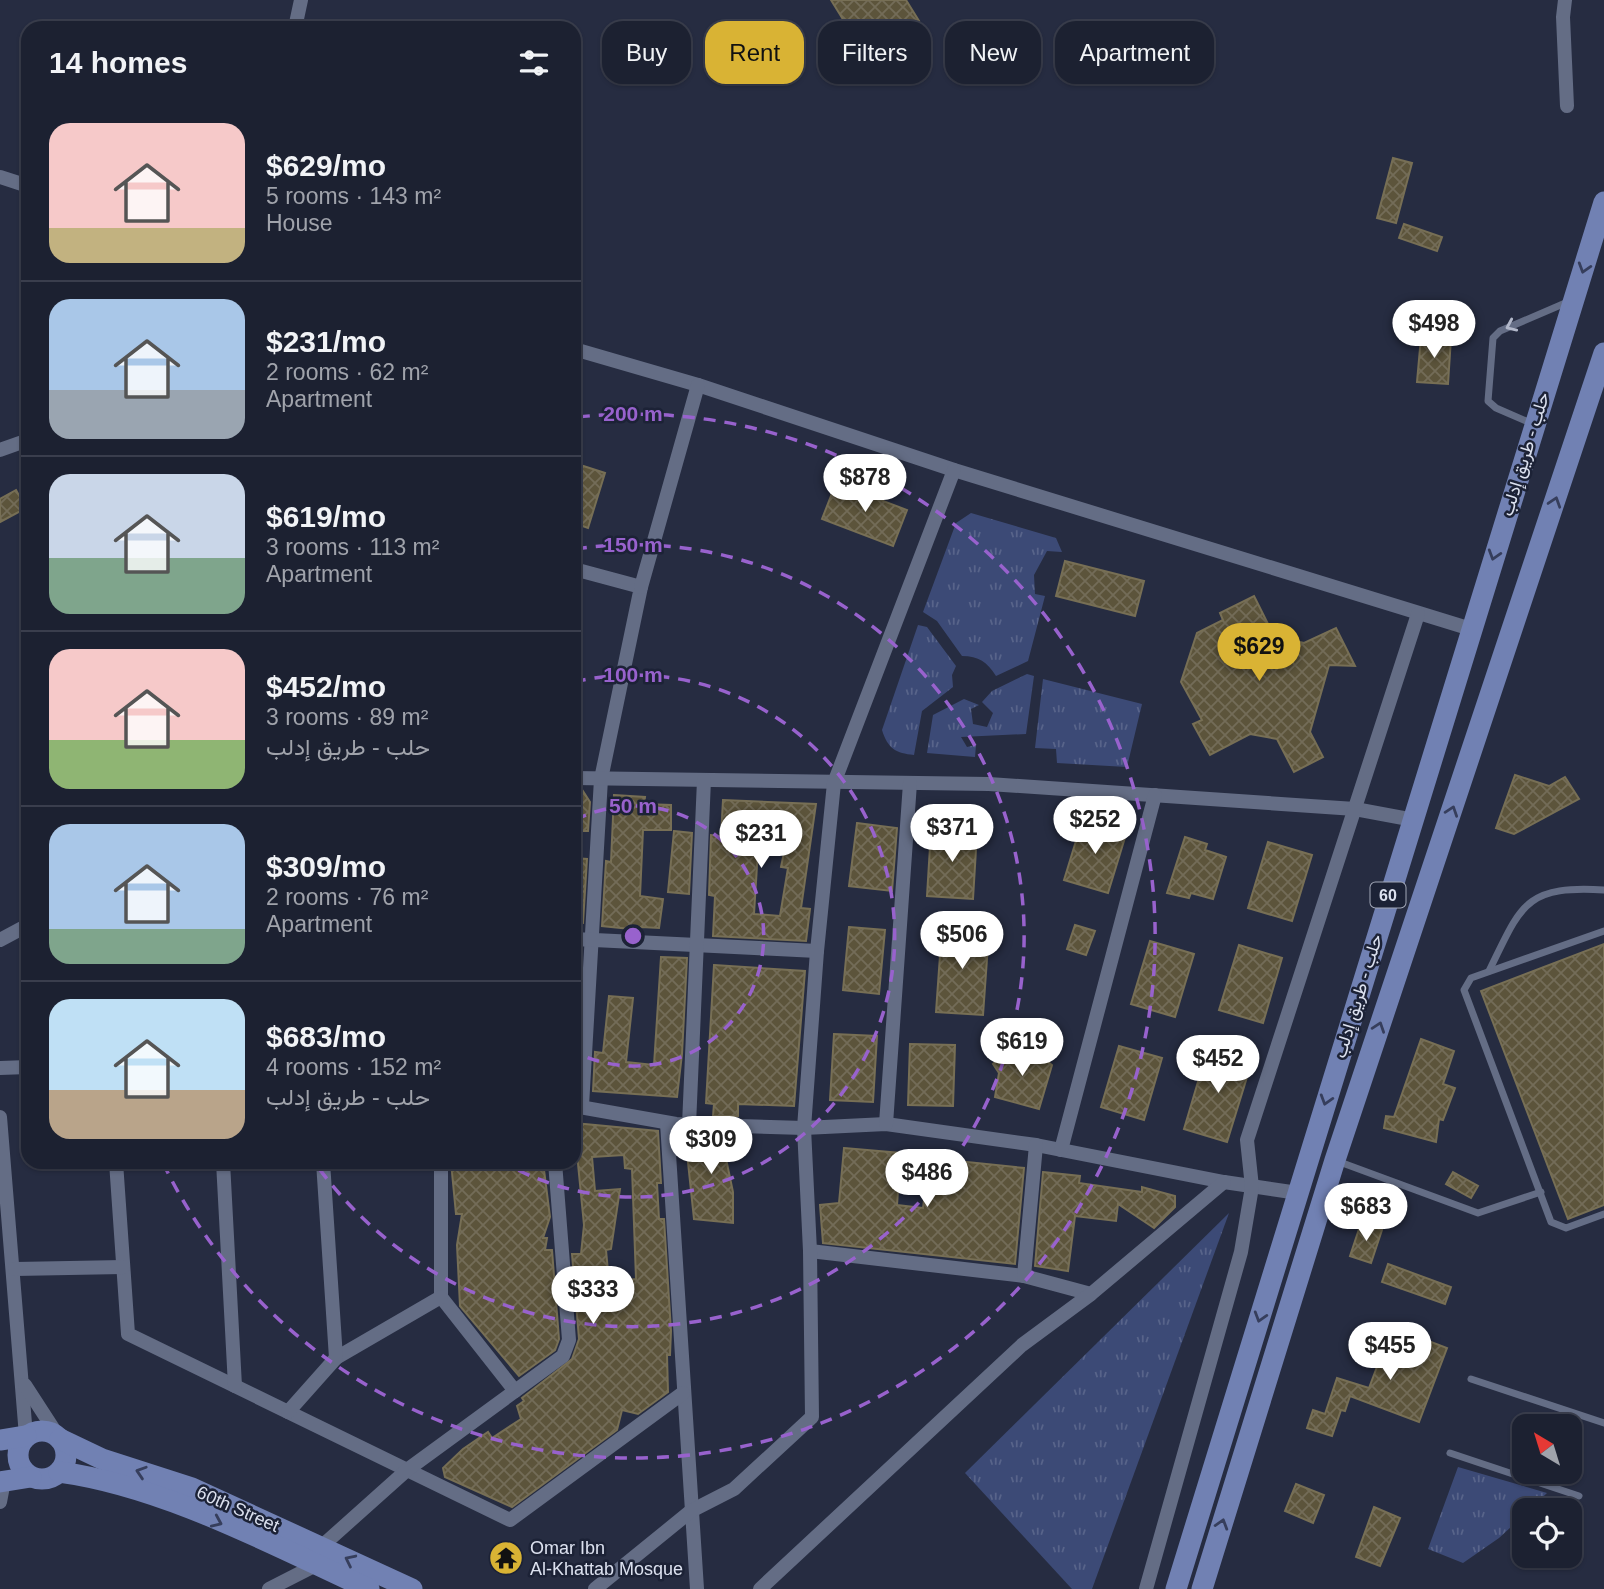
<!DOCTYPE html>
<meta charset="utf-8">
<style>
body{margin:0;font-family:Helvetica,Vazirmatn,sans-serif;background:#292e3d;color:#f1f3f6;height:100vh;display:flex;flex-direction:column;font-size:26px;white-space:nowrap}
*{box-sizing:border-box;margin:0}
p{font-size:23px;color:#a0a3ab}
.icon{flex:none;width:38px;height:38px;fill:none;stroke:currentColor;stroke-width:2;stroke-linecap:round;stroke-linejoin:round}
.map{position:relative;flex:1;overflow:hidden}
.panel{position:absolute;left:21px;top:21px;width:560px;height:1148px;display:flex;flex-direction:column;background:#1c2131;border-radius:21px;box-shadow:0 2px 5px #0004,0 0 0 2px #3a3e4d}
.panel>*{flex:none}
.guide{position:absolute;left:602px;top:21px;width:665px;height:63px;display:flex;gap:14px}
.needle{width:46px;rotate:322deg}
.fabs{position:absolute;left:1512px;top:1414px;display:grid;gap:14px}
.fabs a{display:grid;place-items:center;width:70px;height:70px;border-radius:14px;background:#1c2131;box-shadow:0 2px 5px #0004,0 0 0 2px #3a3e4d;font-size:35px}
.price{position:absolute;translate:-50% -60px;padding:0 16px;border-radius:24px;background:#fff;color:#222;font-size:23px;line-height:46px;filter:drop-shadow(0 2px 4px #0008)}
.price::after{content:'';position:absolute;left:50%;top:42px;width:21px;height:16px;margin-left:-10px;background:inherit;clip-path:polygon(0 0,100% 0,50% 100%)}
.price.on{background:#d9b334;color:#111}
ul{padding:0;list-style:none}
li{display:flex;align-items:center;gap:21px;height:175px;padding:0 28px}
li+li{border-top:2px solid #3a3e4d}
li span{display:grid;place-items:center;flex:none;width:196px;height:140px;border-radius:21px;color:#555}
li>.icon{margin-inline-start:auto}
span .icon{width:84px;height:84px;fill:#fffc;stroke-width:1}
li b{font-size:30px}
h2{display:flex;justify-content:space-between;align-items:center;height:84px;padding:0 28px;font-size:30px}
.chip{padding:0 24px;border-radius:21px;background:#1c2131;box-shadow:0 2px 5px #0004,0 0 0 2px #3a3e4d;font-size:24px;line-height:63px}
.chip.on{background:#d9b334;color:#111}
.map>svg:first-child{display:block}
.grass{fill:url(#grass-tufts)}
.building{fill:url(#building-cross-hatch);stroke:#776f55;stroke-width:2;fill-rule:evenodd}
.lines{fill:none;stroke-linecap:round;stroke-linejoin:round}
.service{stroke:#646d85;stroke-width:7}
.minor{stroke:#646d85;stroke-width:14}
.primary{stroke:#7181b3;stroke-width:21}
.oneway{stroke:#363e5c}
.oneway2{stroke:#b2b8ca}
.ring{fill:none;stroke:#9862cd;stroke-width:3.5;stroke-dasharray:12 9}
.labels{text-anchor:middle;stroke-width:5;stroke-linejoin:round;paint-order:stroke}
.shield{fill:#1c2236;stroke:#a2a8b8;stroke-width:2}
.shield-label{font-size:16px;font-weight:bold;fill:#dce1ef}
.street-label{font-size:18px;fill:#dce1ef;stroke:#1c2236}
.poi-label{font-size:18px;fill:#dce1ef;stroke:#1c2236;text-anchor:start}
.centre{fill:#9862cd;stroke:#1c2236;stroke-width:3.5}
.ring-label{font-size:21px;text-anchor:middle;font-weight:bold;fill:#9862cd;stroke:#1c2236;stroke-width:5;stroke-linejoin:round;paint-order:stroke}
</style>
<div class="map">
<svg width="1604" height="1589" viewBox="0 0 1604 1589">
<defs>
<pattern id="grass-tufts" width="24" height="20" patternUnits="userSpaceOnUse" patternTransform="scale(1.75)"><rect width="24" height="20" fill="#3c4a76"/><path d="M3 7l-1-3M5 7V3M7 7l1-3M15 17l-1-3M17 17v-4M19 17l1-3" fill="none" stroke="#58648a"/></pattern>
<pattern id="building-cross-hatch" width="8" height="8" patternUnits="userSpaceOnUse" patternTransform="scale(1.75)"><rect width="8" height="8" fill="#5c543b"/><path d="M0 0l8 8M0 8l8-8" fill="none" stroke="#736c58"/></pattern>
</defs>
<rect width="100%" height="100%" fill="#262c41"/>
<!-- grass -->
<g class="grass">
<path d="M 971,513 L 1056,538 L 1062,552 L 1047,551 L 1034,575 L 1035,594 L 1045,596 L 1028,661 L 996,676 C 987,662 979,656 962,656 L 937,621 L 923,612 L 956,523 Z"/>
<path d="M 918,625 L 927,627 L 956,666 L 952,675 L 953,687 L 922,711 L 914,755 C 896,753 888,749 882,730 Z"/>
<path d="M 1027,674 L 1034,676 L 1026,734 L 961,737 L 967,747 L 976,745 L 975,757 L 927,753 L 933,715 L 964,699 L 979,705 L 971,709 L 973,724 L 987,727 L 993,713 L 982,702 L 992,691 Z"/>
<path d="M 1043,679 L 1142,704 L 1127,767 L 1057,763 L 1056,749 L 1035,748 Z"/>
<path d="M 1229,1213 L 1092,1589 L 1072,1589 L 965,1473 Z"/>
<path d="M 1458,1467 L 1547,1493 L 1529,1510 L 1524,1510 L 1524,1515 L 1499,1538 L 1463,1563 L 1428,1549 Z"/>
</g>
<!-- building -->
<g class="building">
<path d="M 831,0 L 906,0 L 919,21 L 893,36 L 886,25 L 857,42 Z"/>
<path d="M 1393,158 L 1412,163 L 1396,223 L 1377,218 Z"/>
<path d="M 1404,224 L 1442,237 L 1437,251 L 1399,238 Z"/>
<path d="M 1421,337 L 1451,338 L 1448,384 L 1417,382 Z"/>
<path d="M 574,463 L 605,473 L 588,528 L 574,523 Z"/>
<path d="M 836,483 L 907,510 L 893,546 L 822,519 Z"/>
<path d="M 16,490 L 26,508 L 0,522 L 0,499 Z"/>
<path d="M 1065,561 L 1144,581 L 1135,616 L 1056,596 Z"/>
<path d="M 1254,596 L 1274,636 L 1304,643 L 1336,628 L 1355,666 L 1329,665 L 1310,732 L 1323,757 L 1294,772 L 1277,739 L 1250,734 L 1210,755 L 1193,724 L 1202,720 L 1181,682 L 1197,633 L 1223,620 L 1220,613 Z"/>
<path d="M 1515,775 L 1549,786 L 1565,777 L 1579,799 L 1514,834 L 1496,828 Z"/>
<path d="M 574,788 L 581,788 L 590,802 L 588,831 L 574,831 Z"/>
<path d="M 614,795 L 645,797 L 644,804 L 671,805 L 671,830 L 643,830 L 640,896 L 663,899 L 659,928 L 641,927 L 640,930 L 602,926 L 606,861 L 611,862 Z"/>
<path d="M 723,800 L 816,804 L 801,908 L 810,909 L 806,941 L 713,936 L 715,896 L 709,895 L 711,835 L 721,836 ZM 788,833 L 781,867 L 788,868 L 780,916 L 754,914 L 759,834 Z"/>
<path d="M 1083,818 L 1127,831 L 1108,893 L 1064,880 Z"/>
<path d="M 857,823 L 897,828 L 892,891 L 849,886 Z"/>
<path d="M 931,830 L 977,833 L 973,899 L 927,896 Z"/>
<path d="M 674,831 L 692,833 L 689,894 L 668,892 Z"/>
<path d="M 1185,837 L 1207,844 L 1205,850 L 1226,857 L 1213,899 L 1191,893 L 1189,898 L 1167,893 Z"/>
<path d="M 1268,842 L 1312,855 L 1292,921 L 1248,908 Z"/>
<path d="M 574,858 L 587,859 L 583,923 L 574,922 Z"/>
<path d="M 1075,925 L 1095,931 L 1086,955 L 1067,949 Z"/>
<path d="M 849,927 L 885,930 L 879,994 L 843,990 Z"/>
<path d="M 942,927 L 989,931 L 983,1015 L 936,1012 Z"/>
<path d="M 1150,941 L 1194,954 L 1175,1017 L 1131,1004 Z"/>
<path d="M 1604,944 L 1604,1205 L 1568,1219 L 1481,991 Z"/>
<path d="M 1239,945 L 1282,958 L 1263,1023 L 1219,1010 Z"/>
<path d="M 661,957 L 687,958 L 682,1054 L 677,1097 L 593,1091 L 595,1052 L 603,1053 L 609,996 L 633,998 L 626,1062 L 654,1065 Z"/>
<path d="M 714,965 L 805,971 L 794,1106 L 738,1104 L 738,1116 L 713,1116 L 714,1104 L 706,1103 Z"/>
<path d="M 834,1034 L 877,1036 L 873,1102 L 830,1100 Z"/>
<path d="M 1421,1039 L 1454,1051 L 1443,1084 L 1455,1088 L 1443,1120 L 1439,1119 L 1436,1142 L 1384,1128 L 1386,1116 L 1394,1117 Z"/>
<path d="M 910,1044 L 955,1045 L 953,1106 L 908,1105 Z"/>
<path d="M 1119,1046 L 1162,1058 L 1144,1120 L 1101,1107 Z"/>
<path d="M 1208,1048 L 1252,1061 L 1227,1142 L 1184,1129 Z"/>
<path d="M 1033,1050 L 1052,1065 L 1039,1109 L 995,1097 L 999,1073 L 993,1064 L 1006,1052 Z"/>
<path d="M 574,1123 L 658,1131 L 661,1183 L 657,1183 L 659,1219 L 664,1219 L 671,1331 L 670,1355 L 667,1355 L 668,1392 L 638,1414 L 622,1410 L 617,1430 L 512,1507 L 445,1477 L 443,1468 L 463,1449 L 488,1432 L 492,1438 L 521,1419 L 517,1406 L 524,1401 L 522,1398 L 572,1359 L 579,1339 L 572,1254 L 581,1254 L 584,1225 ZM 624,1155 L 625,1168 L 632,1169 L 636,1279 L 609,1282 L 606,1250 L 611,1249 L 620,1189 L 595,1191 L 592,1157 Z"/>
<path d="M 685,1134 L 739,1136 L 740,1150 L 724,1149 L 733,1192 L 733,1223 L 694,1219 Z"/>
<path d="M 844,1148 L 901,1153 L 897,1205 L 923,1208 L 929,1158 L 1024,1168 L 1015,1264 L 823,1243 L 820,1205 L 839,1203 Z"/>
<path d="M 451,1162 L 543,1162 L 550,1217 L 543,1238 L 547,1238 L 545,1250 L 552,1250 L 559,1339 L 555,1350 L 519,1376 L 460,1306 L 457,1245 L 462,1214 L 456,1214 Z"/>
<path d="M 1043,1172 L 1080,1176 L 1079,1183 L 1142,1192 L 1142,1187 L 1175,1196 L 1175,1207 L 1154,1228 L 1118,1204 L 1116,1221 L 1075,1216 L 1068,1271 L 1035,1266 Z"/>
<path d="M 1453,1172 L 1478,1186 L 1471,1198 L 1446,1184 Z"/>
<path d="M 1361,1223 L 1382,1230 L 1371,1263 L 1350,1256 Z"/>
<path d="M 1388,1264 L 1451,1287 L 1445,1304 L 1382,1282 Z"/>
<path d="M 1392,1327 L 1447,1348 L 1419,1422 L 1350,1396 L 1345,1411 L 1341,1410 L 1332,1436 L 1307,1428 L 1313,1410 L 1325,1414 L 1337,1378 L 1369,1388 Z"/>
<path d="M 1296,1484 L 1324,1495 L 1313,1523 L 1285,1511 Z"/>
<path d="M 1374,1507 L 1400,1518 L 1380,1566 L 1356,1557 Z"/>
</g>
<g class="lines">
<!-- service -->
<g class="service">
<path d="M 1533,424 L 1496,408 L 1488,401 L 1493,338 L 1500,331 L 1570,301"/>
<path d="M 1604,931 L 1471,978 L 1464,990 L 1551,1222 L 1566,1228 L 1604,1214"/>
<path d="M 1489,971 C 1521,906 1524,885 1604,890"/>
<path d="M 1337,1161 L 1478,1213 L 1541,1192"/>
<path d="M 1471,1379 L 1604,1423"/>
<path d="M 1450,1453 L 1579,1496"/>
</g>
<!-- minor -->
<g class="minor">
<path d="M 1565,0 L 1563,17 L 1567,106"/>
<path d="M 295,28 L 301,0"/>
<path d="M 0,177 L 28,186"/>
<path d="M 574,349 L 698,385 L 954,470 L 1471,629"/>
<path d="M 0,450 L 28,440"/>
<path d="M 574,569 L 641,587 L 601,779 L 582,1106"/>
<path d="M 641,587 L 698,385"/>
<path d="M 574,778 L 989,784 L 1355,809 L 1414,820"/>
<path d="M 574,939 L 817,951"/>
<path d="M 0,940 L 28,925"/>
<path d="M 0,1068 L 28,1067"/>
<path d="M 574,1106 L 676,1124 L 804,1128 L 886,1124 L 1036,1145 L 1224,1182 L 1298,1193"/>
<path d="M 0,1117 L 26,1436"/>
<path d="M 667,1123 L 697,1589"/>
<path d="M 886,1124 L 910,783"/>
<path d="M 689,1125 L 704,780"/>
<path d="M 1061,1150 L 1155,795"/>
<path d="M 116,1162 L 128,1334 L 510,1520 L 683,1393"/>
<path d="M 223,1162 L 235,1386"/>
<path d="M 441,1162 L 441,1297 L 515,1391"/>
<path d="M 810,1251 L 1024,1276 L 1091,1294"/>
<path d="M 15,1269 L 123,1267"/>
<path d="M 1024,1276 L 1036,1145"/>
<path d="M 336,1358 L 441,1297"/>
<path d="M 25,1385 L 60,1439"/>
<path d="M 288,1412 L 336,1358 L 323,1162"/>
<path d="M 0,1502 L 4,1481"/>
<path d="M 322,1546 L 407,1470 L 563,1356 L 569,1340 L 555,1162"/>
<path d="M 269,1589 L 316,1565"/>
<path d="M 595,1589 L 691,1511 L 734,1489 L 812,1417 L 810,1251 L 804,1128 L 817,951 L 834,783 L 954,470"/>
<path d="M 760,1589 L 1022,1345 L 1091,1294 L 1224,1182"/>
<path d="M 1146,1589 L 1241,1252 L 1252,1187 L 1247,1140 L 1418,614"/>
</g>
<!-- primary -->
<g class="primary">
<circle cx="42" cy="1455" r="24"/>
<path d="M 60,1439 L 102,1459 L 192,1488 L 412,1589"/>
<path d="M 0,1440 L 26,1436"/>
<path d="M 59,1472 C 164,1486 273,1545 369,1589"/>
<path d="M 0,1482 L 31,1477"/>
<path d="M 1176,1589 L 1604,202"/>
<path d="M 1202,1589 L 1335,1160 L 1604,353"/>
</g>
</g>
<!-- one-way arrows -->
<defs><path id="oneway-chevron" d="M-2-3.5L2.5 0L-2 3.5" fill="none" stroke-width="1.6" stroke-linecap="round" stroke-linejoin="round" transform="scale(1.75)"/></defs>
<g class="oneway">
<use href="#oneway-chevron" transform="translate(1584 268) rotate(107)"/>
<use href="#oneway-chevron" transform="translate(1555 502) rotate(-72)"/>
<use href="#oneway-chevron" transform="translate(1494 555) rotate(107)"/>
<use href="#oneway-chevron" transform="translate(1452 811) rotate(-71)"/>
<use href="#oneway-chevron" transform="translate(1379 1027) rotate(-71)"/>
<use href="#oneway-chevron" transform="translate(1326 1100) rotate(107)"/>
<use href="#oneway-chevron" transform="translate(1260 1317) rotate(107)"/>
<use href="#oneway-chevron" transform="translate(141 1472) rotate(-162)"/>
<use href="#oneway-chevron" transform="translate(217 1522) rotate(24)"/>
<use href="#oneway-chevron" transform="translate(1222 1524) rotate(-73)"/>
<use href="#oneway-chevron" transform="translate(350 1560) rotate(-154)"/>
</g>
<use class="oneway2" href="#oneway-chevron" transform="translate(1511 326) rotate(156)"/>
<!-- distance rings -->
<g class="ring">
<path d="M575 820A130 130 0 1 1 575 1052"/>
<path d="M574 682A261 261 0 1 1 503 1162"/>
<path d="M575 549A391 391 0 1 1 315 1163"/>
<path d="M578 417A522 522 0 1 1 164 1165"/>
</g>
<!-- icons -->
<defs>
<g id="temple-disc" transform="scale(1.75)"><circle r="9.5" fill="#d9b334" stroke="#1c2236"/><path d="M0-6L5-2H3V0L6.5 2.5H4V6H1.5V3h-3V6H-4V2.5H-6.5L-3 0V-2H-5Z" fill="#111"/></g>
</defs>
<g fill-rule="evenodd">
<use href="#temple-disc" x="506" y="1558"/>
</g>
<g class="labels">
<!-- shield labels -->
<rect class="shield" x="1370.5" y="882.5" width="35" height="25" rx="5"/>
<g class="shield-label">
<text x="1388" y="901">60</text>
</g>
<!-- street labels -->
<g class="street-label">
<text transform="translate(1525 454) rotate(-73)" y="6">حلب - طريق إدلب</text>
<text transform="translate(1358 996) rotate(-73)" y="6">حلب - طريق إدلب</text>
<text transform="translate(238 1509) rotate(24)" y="6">60th Street</text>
</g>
<!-- poi labels -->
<g class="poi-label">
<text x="530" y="1554">Omar Ibn<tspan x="530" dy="21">Al-Khattab Mosque</tspan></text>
</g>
</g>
<circle cx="633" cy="936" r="10" class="centre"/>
<g class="ring-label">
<text x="633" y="421">200 m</text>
<text x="633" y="552">150 m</text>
<text x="633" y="682">100 m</text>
<text x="633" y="813">50 m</text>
</g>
</svg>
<div class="fabs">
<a><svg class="needle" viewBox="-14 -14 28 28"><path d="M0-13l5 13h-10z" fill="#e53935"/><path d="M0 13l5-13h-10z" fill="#a0a3ab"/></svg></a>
<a><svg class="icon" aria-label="locate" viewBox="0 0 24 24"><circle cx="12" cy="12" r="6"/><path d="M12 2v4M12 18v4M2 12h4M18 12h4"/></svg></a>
</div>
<b class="price" style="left:1434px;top:360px">$498</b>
<b class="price" style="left:865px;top:514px">$878</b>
<b class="price on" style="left:1259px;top:683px">$629</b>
<b class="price" style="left:1095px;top:856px">$252</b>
<b class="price" style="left:952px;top:864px">$371</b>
<b class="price" style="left:761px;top:870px">$231</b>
<b class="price" style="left:962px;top:971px">$506</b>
<b class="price" style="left:1022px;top:1078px">$619</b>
<b class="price" style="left:1218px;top:1095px">$452</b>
<b class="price" style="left:711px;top:1176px">$309</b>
<b class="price" style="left:927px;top:1209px">$486</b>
<b class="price" style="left:1366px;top:1243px">$683</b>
<b class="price" style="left:593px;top:1326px">$333</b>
<b class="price" style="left:1390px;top:1382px">$455</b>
<div class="guide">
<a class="chip">Buy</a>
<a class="chip on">Rent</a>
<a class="chip">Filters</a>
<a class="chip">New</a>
<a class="chip">Apartment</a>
</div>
<section class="panel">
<h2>14 homes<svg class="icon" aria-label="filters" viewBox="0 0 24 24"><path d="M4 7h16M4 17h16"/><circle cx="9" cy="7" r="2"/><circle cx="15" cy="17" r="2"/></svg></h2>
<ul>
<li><span style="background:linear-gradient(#f6c9c9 75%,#c2b280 0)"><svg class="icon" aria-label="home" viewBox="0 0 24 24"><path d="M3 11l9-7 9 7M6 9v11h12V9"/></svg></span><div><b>$629/mo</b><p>5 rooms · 143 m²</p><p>House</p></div></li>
<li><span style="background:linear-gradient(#a9c7e8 65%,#9aa5b1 0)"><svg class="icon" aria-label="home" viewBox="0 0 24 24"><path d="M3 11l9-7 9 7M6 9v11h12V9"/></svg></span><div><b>$231/mo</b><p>2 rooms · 62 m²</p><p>Apartment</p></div></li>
<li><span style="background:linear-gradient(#c9d6e8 60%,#7fa58c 0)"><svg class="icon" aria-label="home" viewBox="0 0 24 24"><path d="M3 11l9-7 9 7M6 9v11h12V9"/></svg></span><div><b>$619/mo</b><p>3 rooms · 113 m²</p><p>Apartment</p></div></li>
<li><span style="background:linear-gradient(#f6c9c9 65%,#8fb573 0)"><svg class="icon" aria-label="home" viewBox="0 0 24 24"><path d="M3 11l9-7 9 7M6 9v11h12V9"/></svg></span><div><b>$452/mo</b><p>3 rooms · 89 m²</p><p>حلب - طريق إدلب</p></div></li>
<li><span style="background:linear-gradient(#a9c7e8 75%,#7fa58c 0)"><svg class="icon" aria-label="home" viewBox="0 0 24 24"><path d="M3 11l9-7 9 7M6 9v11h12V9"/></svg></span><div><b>$309/mo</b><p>2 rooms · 76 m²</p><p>Apartment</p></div></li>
<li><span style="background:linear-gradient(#bfe0f5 65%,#b9a48a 0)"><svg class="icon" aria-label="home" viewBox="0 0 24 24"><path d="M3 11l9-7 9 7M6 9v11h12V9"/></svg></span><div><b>$683/mo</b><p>4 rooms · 152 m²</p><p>حلب - طريق إدلب</p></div></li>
</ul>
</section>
</div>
